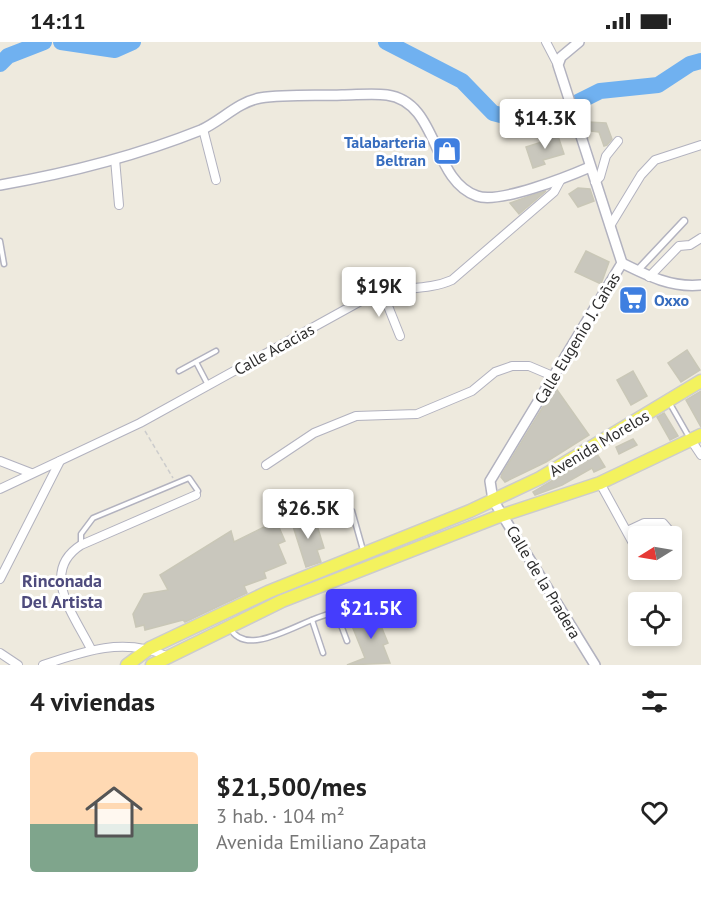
<!DOCTYPE html>
<html lang="es">
<meta charset="utf-8">
<style>
body{margin:0;font-family:"PT Sans",sans-serif;background:#f6f6f6;color:#222;height:100vh;display:flex;flex-direction:column;font-size:22px;white-space:nowrap}
*{box-sizing:border-box;margin:0}
p{font-size:20px;color:#767676}
.icon{flex:none;width:33px;height:33px;fill:none;stroke:currentColor;stroke-width:2;stroke-linecap:round;stroke-linejoin:round}
.map{position:relative;height:623px;overflow:hidden}
.panel{display:flex;flex-direction:column;background:#fff;flex:1}
.panel>*{flex:none}
.needle{width:39px;rotate:259deg}
.fabs{position:absolute;left:628px;top:484px;display:grid;gap:12px}
.fabs a{display:grid;place-items:center;width:54px;height:54px;border-radius:6px;background:#fff;box-shadow:0 3px 9px #0003;font-size:30px}
.price{position:absolute;translate:-50% -51px;padding:0 14px;border-radius:6px;background:#fff;color:#222;font-size:20px;line-height:39px;filter:drop-shadow(0 2px 3px #0008)}
.price::after{content:'';position:absolute;left:50%;top:36px;width:18px;height:14px;margin-left:-9px;background:inherit;clip-path:polygon(0 0,100% 0,50% 100%)}
.price.on{background:#453dfc;color:#fff}
ul{padding:0;list-style:none}
li{display:flex;align-items:center;gap:18px;height:150px;padding:0 30px}
li span{display:grid;place-items:center;flex:none;width:168px;height:120px;border-radius:6px;color:#555}
li>.icon{margin-inline-start:auto}
span .icon{width:72px;height:72px;fill:#fffc;stroke-width:1}
li b{font-size:26px}
h2{display:flex;justify-content:space-between;align-items:center;height:72px;padding:0 30px;font-size:26px}
.status{display:flex;justify-content:space-between;align-items:center;height:42px;padding:0 30px;background:#fff;direction:ltr}
.status svg{height:16px;fill:currentColor}
.map>svg:first-child{display:block}
.lines{fill:none;stroke-linecap:round;stroke-linejoin:round}
.river{stroke:#70b1f0;stroke-width:16}
.building{fill:#c9c7bd;stroke:#c9c7b7;stroke-width:1.5}
.service-casing{stroke:#b2b2bf;stroke-width:7}
.pedestrian-casing{stroke:#b2b2bf;stroke-width:9}
.minor-casing{stroke:#b2b2bf;stroke-width:10}
.tertiary-casing{stroke:#b2b2bf;stroke-width:12}
.primary-casing{stroke:#ccc;stroke-width:15}
.path{stroke:#ccc;stroke-width:1.5;stroke-dasharray:4.5 3;stroke-linecap:butt}
.service{stroke:#fff;stroke-width:4}
.pedestrian{stroke:#fff;stroke-width:6}
.minor{stroke:#fff;stroke-width:8}
.tertiary{stroke:#fff;stroke-width:9}
.primary{stroke:#f3f25e;stroke-width:12}
.labels{text-anchor:middle;stroke-width:6;stroke-linejoin:round;paint-order:stroke}
.shop-label{font-size:16px;font-weight:bold;fill:#366cbe;stroke:#fff;text-anchor:end}
.street-label{font-size:16px;fill:#2c2c2c;stroke:#fff}
.neighbourhood-label{font-size:18px;font-weight:bold;fill:#4e4b7d;stroke:#fff}
</style>
<div class="status"><b>14:11</b><svg viewBox="0 0 49 12"><path d="M0 12V9h3v3zM5 12V6h3v6zM10 12V3h3v9zM15 12V0h3v12zM26 1h20v11H26zM47 4h2v5h-2z"/></svg></div>
<div class="map">
<svg width="701" height="623" viewBox="0 0 701 623">
<rect width="100%" height="100%" fill="#eeeade"/>
<g class="lines">
<!-- river -->
<g class="river">
<path d="M 61,0 L 115,8 L 133,0"/>
<path d="M 386,0 L 462,39 L 493,71 L 534,82 L 600,49 L 658,43 L 690,22 L 701,19"/>
<path d="M 0,22 L 8,14 L 44,0"/>
</g>
</g>
<!-- building -->
<g class="building">
<path d="M 588,80 L 606,81 L 612,97 L 607,103 L 604,104 L 599,90 L 591,89 Z"/>
<path d="M 557,91 L 564,112 L 543,118 L 545,122 L 533,126 L 526,105 L 545,99 L 544,95 Z"/>
<path d="M 578,146 L 590,147 L 594,159 L 578,165 L 569,152 Z"/>
<path d="M 546,149 L 519,172 L 510,161 L 527,155 Z"/>
<path d="M 586,209 L 609,220 L 601,242 L 575,230 Z"/>
<path d="M 639,246 L 646,260 L 628,270 L 620,257 Z"/>
<path d="M 687,308 L 700,328 L 681,340 L 668,321 Z"/>
<path d="M 633,329 L 647,354 L 631,363 L 617,338 Z"/>
<path d="M 555,345 L 589,393 L 546,420 L 505,440 L 501,435 L 502,432 Z"/>
<path d="M 701,349 L 701,385 L 686,358 Z"/>
<path d="M 664,371 L 678,394 L 670,398 L 657,375 Z"/>
<path d="M 633,397 L 637,403 L 619,412 L 616,405 Z"/>
<path d="M 597,412 L 605,425 L 594,430 L 592,426 L 562,443 L 535,453 L 533,450 Z"/>
<path d="M 307,473 L 310,482 L 316,480 L 324,506 L 317,508 L 321,520 L 306,525 L 291,478 Z"/>
<path d="M 270,482 L 273,486 L 278,483 L 285,499 L 278,502 L 286,521 L 264,530 L 266,536 L 244,544 L 247,551 L 185,580 L 183,578 L 145,588 L 144,583 L 136,585 L 133,572 L 144,552 L 168,548 L 160,533 L 231,489 L 234,500 Z"/>
<path d="M 375,569 L 388,601 L 383,603 L 390,621 L 347,623 L 365,616 L 350,579 Z"/>
</g>
<g class="lines">
<!-- service casing -->
<g class="service-casing">
<g id="service">
<path d="M 0,199 L 4,222"/>
<path d="M 196,320 L 208,343"/>
<path d="M 179,329 L 216,309"/>
<path d="M 669,360 L 689,395"/>
<path d="M 352,469 L 363,508"/>
<path d="M 81,502 L 81,492 L 93,476 L 189,436 L 198,449 L 196,453"/>
<path d="M 312,578 L 323,611"/>
<path d="M 230,586 C 248,620 308,573 334,571 L 338,575 L 347,599"/>
</g>
</g>
<!-- pedestrian casing -->
<g class="pedestrian-casing">
<path id="pedestrian" d="M 637,229 L 684,179"/>
</g>
<!-- minor casing -->
<g class="minor-casing">
<g id="minor">
<path d="M 546,0 L 558,23"/>
<path d="M 203,87 L 216,138"/>
<path d="M 115,117 L 119,163"/>
<path d="M 595,140 L 600,135 L 606,114 L 618,99"/>
<path d="M 610,184 L 641,133 L 655,118 L 701,103"/>
<path d="M 649,235 L 679,204 L 690,203 L 701,196"/>
<path d="M 382,249 L 400,294"/>
<path d="M 691,398 L 701,413"/>
<path d="M 0,419 L 31,431"/>
<path d="M 266,423 L 314,391 L 356,374 L 417,372 L 472,349 L 495,330 L 512,324 L 529,324 L 555,335"/>
<path d="M 600,441 L 639,512"/>
<path d="M 0,447 L 140,381 L 368,255 C 395,243 425,250 452,238 L 554,150 L 561,137"/>
<path d="M 627,489 L 644,481 L 663,481 L 675,495 L 672,512"/>
<path d="M 0,537 L 60,419"/>
<path d="M 91,607 C 74,573 39,530 81,503 L 196,453"/>
<path d="M 0,611 L 18,623"/>
<path d="M 43,623 C 84,609 125,595 166,614"/>
</g>
</g>
<!-- tertiary casing -->
<g class="tertiary-casing">
<g id="tertiary">
<path d="M 579,0 L 561,15 L 558,23 L 622,221 L 490,439 L 493,458 L 595,623"/>
<path d="M 0,143 C 69,131 136,114 201,88 C 221,79 238,60 260,56 C 287,52 315,54 342,53 C 356,53 373,51 387,53 C 439,60 431,138 477,154 C 499,162 567,135 590,125"/>
<path d="M 622,221 C 648,234 672,246 701,243"/>
</g>
</g>
<!-- primary casing -->
<g class="primary-casing">
<g id="primary">
<path d="M 127,623 L 150,606 L 268,550 L 470,469 L 540,436 L 701,339"/>
<path d="M 152,623 L 282,559 L 497,475 L 600,441 L 701,393"/>
</g>
</g>
<!-- path -->
<path class="path" d="M 145,389 L 173,436"/>
<!-- service -->
<use href="#service" class="service"/>
<!-- pedestrian -->
<use href="#pedestrian" class="pedestrian"/>
<!-- minor -->
<use href="#minor" class="minor"/>
<!-- tertiary -->
<use href="#tertiary" class="tertiary"/>
<!-- primary -->
<use href="#primary" class="primary"/>
</g>
<!-- icons -->
<defs>
<g id="shop-square" transform="scale(1.5)"><rect x="-9" y="-9" width="18" height="18" rx="4" fill="#3f7fe0" stroke="#fff"/><path d="M-5-2.5h2.3a2.7 3.5 0 0 1 5.4 0H5L5.5 6h-11ZM-1.5-2.5h3a1.5 2.3 0 0 0-3 0Z" fill="#fff"/></g>
<g id="supermarket-square" transform="scale(1.5)"><rect x="-9" y="-9" width="18" height="18" rx="4" fill="#3f7fe0" stroke="#fff"/><path d="M-6-5.5h2.5l.6 2H6L4.5 2H-2.5L-4.4-4H-6ZM-1.5 3.2a1.3 1.3 0 1 0 .1 0ZM3 3.2a1.3 1.3 0 1 0 .1 0Z" fill="#fff"/></g>
</defs>
<g fill-rule="evenodd">
<use href="#shop-square" x="447" y="109"/>
<use href="#supermarket-square" x="633" y="258"/>
</g>
<g class="labels">
<!-- shop labels -->
<g class="shop-label">
<text x="426" y="106">Talabarteria<tspan x="426" dy="18">Beltran</tspan></text>
<text x="654" y="264" text-anchor="start">Oxxo</text>
</g>
<!-- street labels -->
<g class="street-label">
<text transform="translate(577 296) rotate(-59)" y="6">Calle Eugenio J. Cañas</text>
<text transform="translate(274 307) rotate(-29)" y="6">Calle Acacias</text>
<text transform="translate(599 401) rotate(-31)" y="6">Avenida Morelos</text>
<text transform="translate(544 540) rotate(59)" y="6">Calle de la Pradera</text>
</g>
<!-- neighbourhood labels -->
<g class="neighbourhood-label">
<text x="62" y="545">Rinconada<tspan x="62" dy="21">Del Artista</tspan></text>
</g>
</g>
</svg>
<div class="fabs">
<a><svg class="needle" viewBox="-14 -14 28 28"><path d="M0-13l5 13h-10z" fill="#e53935"/><path d="M0 13l5-13h-10z" fill="#767676"/></svg></a>
<a><svg class="icon" aria-label="locate" viewBox="0 0 24 24"><circle cx="12" cy="12" r="6"/><path d="M12 2v4M12 18v4M2 12h4M18 12h4"/></svg></a>
</div>
<b class="price" style="left:545px;top:108px">$14.3K</b>
<b class="price" style="left:379px;top:276px">$19K</b>
<b class="price" style="left:308px;top:498px">$26.5K</b>
<b class="price on" style="left:371px;top:598px">$21.5K</b>
</div>
<section class="panel">
<h2>4 viviendas<svg class="icon" aria-label="filters" viewBox="0 0 24 24"><path d="M4 7h16M4 17h16"/><circle cx="9" cy="7" r="2"/><circle cx="15" cy="17" r="2"/></svg></h2>
<ul>
<li><span style="background:linear-gradient(#ffd9b3 60%,#7fa58c 0)"><svg class="icon" aria-label="home" viewBox="0 0 24 24"><path d="M3 11l9-7 9 7M6 9v11h12V9"/></svg></span><div><b>$21,500/mes</b><p>3 hab. · 104 m²</p><p>Avenida Emiliano Zapata</p></div><svg class="icon" aria-label="heart" viewBox="0 0 24 24"><path d="M12 20l-8-8c-3-5 5-10 8-4 3-6 11-1 8 4z"/></svg></li>
</ul>
</section>
